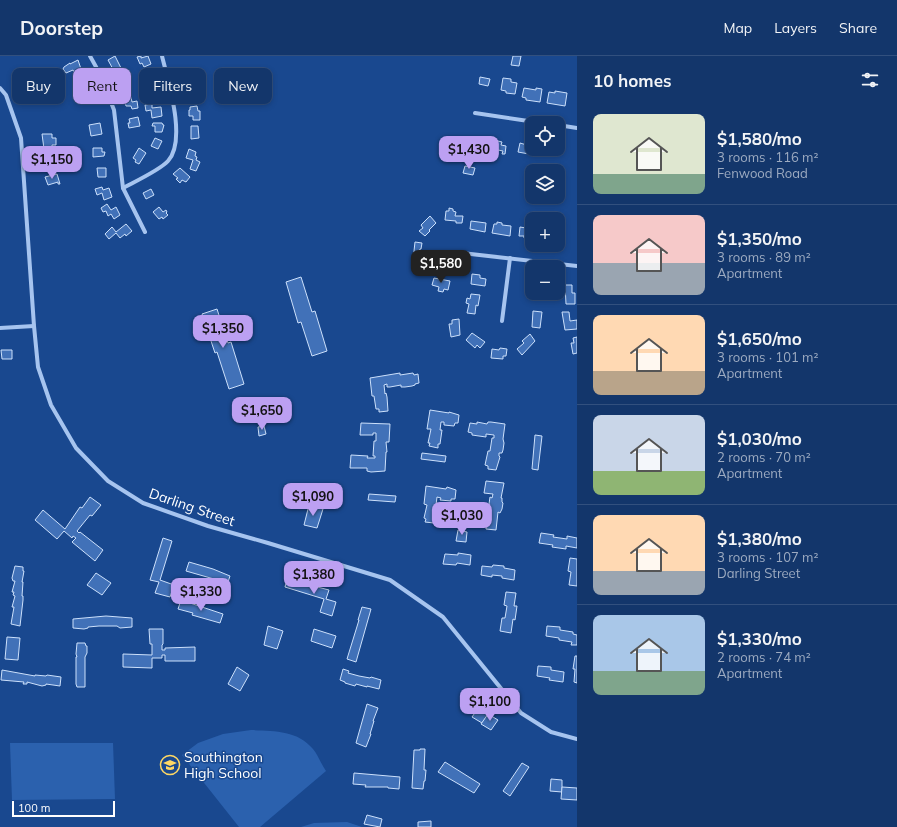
<!DOCTYPE html>
<meta charset="utf-8">
<style>
body{margin:0;font-family:Mulish,sans-serif;background:#204173;color:#f1f3f6;height:100vh;display:flex;flex-direction:column;font-size:15px;white-space:nowrap}
*{box-sizing:border-box;margin:0}
p{font-size:13px;color:#9dabc1}
.icon{flex:none;width:22px;height:22px;fill:none;stroke:currentColor;stroke-width:2;stroke-linecap:round;stroke-linejoin:round}
.map{position:relative;flex:1;overflow:hidden}
.details{display:flex;flex-direction:column;background:#13366b;width:320px}
.details>*{flex:none}
.hud{position:absolute;left:12px;top:12px;width:380px;height:36px;display:flex;gap:8px}
.tools{position:absolute;left:525px;top:60px;display:grid;gap:8px}
.tools a{display:grid;place-items:center;width:40px;height:40px;border-radius:8px;background:#13366b;box-shadow:0 2px 6px #0003,0 0 0 1px #32507e;font-size:20px}
.scale{position:absolute;left:12px;bottom:10px;width:103px;box-sizing:border-box;padding-left:4px;border:2px solid #fff;border-top:0;font-size:11px;line-height:14px;white-space:nowrap;color:#fff;-webkit-text-stroke:3px #19488f;paint-order:stroke}
.price{position:absolute;translate:-50% -34px;padding:0 9px;border-radius:8px;background:#bca0f2;color:#111;font-size:13px;line-height:26px;filter:drop-shadow(0 1px 2px #0008)}
.price::after{content:'';position:absolute;left:50%;top:24px;width:12px;height:9px;margin-left:-6px;background:inherit;clip-path:polygon(0 0,100% 0,50% 100%)}
.price.current{background:#222;color:#fff}
ul{padding:0;list-style:none}
li{display:flex;align-items:center;gap:12px;height:100px;padding:0 16px}
li+li{border-top:1px solid #32507e}
li span{display:grid;place-items:center;flex:none;width:112px;height:80px;border-radius:8px;color:#555}
li>.icon{margin-inline-start:auto}
span .icon{width:48px;height:48px;fill:#fffc;stroke-width:1}
li b{font-size:17px}
h2{display:flex;justify-content:space-between;align-items:center;height:48px;padding:0 16px;font-size:17px}
.tag{padding:0 14px;border-radius:8px;background:#13366b;box-shadow:0 2px 6px #0003,0 0 0 1px #32507e;font-size:14px;line-height:36px}
.tag.current{background:#bca0f2;color:#111}
header{display:flex;align-items:center;gap:24px;box-sizing:border-box;height:56px;padding:0 20px;background:#13366b;border-bottom:1px solid #32507e}
header strong{font-size:19px}
nav{display:flex;gap:22px;margin-inline-start:auto;font-size:14px}
main{display:flex;flex:1;min-height:0}
.map>svg:first-child{display:block}
.green{fill:#2b61ae}
.building{fill:#4171b8;stroke:#cce0fb}
.lines{fill:none;stroke-linecap:round;stroke-linejoin:round}
.minor{stroke:#a6c4ef;stroke-width:4}
.labels{text-anchor:middle;stroke-width:3;stroke-linejoin:round;paint-order:stroke}
.street-label{font-size:14px;fill:#fff;stroke:#19488f}
.poi-label{font-size:14px;fill:#fff;stroke:#19488f;text-anchor:start}
</style>
<header>
<strong>Doorstep</strong>
<nav><a>Map</a><a>Layers</a><a>Share</a></nav>
</header>
<main>
<div class="map">
<svg width="577" height="771" viewBox="0 0 577 771">
<rect width="100%" height="100%" fill="#19488f"/>
<!-- green -->
<g class="green">
<path d="M 251,674 C 273,675 298,674 313,693 C 318,699 321,708 326,715 L 260,771 L 239,771 L 182,699 L 198,687 L 223,678 Z"/>
<path d="M 10,687 L 113,687 L 115,743 L 12,744 Z"/>
<path d="M 347,766 L 362,771 L 301,771 L 314,767 Z"/>
</g>
<!-- building -->
<g class="building">
<path d="M 115,0 L 121,12 L 114,15 L 108,4 Z"/>
<path d="M 141,0 L 141,2 L 148,0 L 151,8 L 144,11 L 142,7 L 140,8 L 137,1 Z"/>
<path d="M 513,0 L 521,0 L 519,10 L 511,9 Z"/>
<path d="M 78,4 L 81,13 L 74,16 L 73,14 L 66,17 L 63,13 L 64,11 L 70,7 L 70,8 Z"/>
<path d="M 153,15 L 156,23 L 149,26 L 147,21 L 141,23 L 140,19 Z"/>
<path d="M 251,17 L 253,22 L 255,22 L 256,26 L 255,26 L 255,28 L 246,31 L 243,20 Z"/>
<path d="M 124,20 L 125,23 L 127,23 L 131,30 L 127,31 L 126,29 L 120,31 L 117,23 Z"/>
<path d="M 480,21 L 490,23 L 488,30 L 479,28 Z"/>
<path d="M 86,22 L 90,31 L 76,37 L 74,32 L 79,30 L 77,26 Z"/>
<path d="M 503,22 L 511,23 L 511,26 L 517,27 L 515,38 L 506,37 L 506,35 L 501,34 Z"/>
<path d="M 190,31 L 194,31 L 195,35 L 198,34 L 199,39 L 187,41 L 186,35 L 191,34 Z"/>
<path d="M 524,32 L 536,34 L 536,32 L 542,33 L 540,46 L 526,44 L 526,42 L 522,41 Z"/>
<path d="M 158,34 L 160,42 L 148,44 L 148,41 L 150,41 L 149,35 Z"/>
<path d="M 555,35 L 567,37 L 565,50 L 547,47 L 549,36 L 555,37 Z"/>
<path d="M 131,41 L 132,46 L 137,45 L 138,52 L 132,53 L 131,50 L 126,50 L 124,42 Z"/>
<path d="M 152,48 L 152,52 L 161,51 L 162,60 L 152,62 L 151,54 L 146,55 L 145,49 Z"/>
<path d="M 197,50 L 198,55 L 200,55 L 200,64 L 193,64 L 193,60 L 189,60 L 189,54 L 190,54 L 190,51 Z"/>
<path d="M 138,61 L 140,70 L 129,72 L 128,67 L 130,67 L 129,63 Z"/>
<path d="M 100,67 L 102,78 L 91,80 L 89,69 Z"/>
<path d="M 153,67 L 162,67 L 163,69 L 164,69 L 162,76 L 155,76 L 155,70 L 152,70 Z"/>
<path d="M 191,70 L 198,70 L 199,82 L 191,83 Z"/>
<path d="M 42,78 L 52,78 L 52,82 L 56,82 L 56,89 L 52,89 L 52,93 L 44,93 Z"/>
<path d="M 155,82 L 162,85 L 158,93 L 151,90 Z"/>
<path d="M 490,83 L 502,86 L 501,89 L 506,90 L 505,98 L 502,98 L 503,95 L 488,92 Z"/>
<path d="M 461,84 L 474,86 L 472,95 L 459,93 Z"/>
<path d="M 520,87 L 530,90 L 529,98 L 518,96 Z"/>
<path d="M 93,92 L 102,92 L 102,96 L 105,96 L 104,100 L 93,101 Z"/>
<path d="M 139,92 L 146,97 L 139,108 L 135,106 L 136,104 L 133,102 Z"/>
<path d="M 189,93 L 196,96 L 195,100 L 197,101 L 196,104 L 200,106 L 196,115 L 190,113 L 193,104 L 186,102 Z"/>
<path d="M 537,93 L 557,93 L 555,100 L 546,98 L 547,95 Z"/>
<path d="M 465,110 L 475,112 L 473,119 L 463,117 Z"/>
<path d="M 97,112 L 106,112 L 106,121 L 98,121 Z"/>
<path d="M 180,112 L 190,121 L 186,126 L 182,124 L 180,127 L 176,123 L 178,122 L 173,118 Z"/>
<path d="M 57,118 L 60,128 L 58,128 L 58,126 L 48,129 L 45,121 Z"/>
<path d="M 102,131 L 103,134 L 109,132 L 112,141 L 104,144 L 102,137 L 97,139 L 95,133 Z"/>
<path d="M 151,133 L 154,139 L 146,143 L 143,137 Z"/>
<path d="M 107,148 L 111,154 L 116,151 L 120,159 L 114,163 L 111,158 L 108,160 L 106,155 L 103,156 L 101,152 Z"/>
<path d="M 159,151 L 163,156 L 166,154 L 167,156 L 166,157 L 168,159 L 163,163 L 162,161 L 159,163 L 153,156 Z"/>
<path d="M 449,152 L 453,153 L 453,155 L 456,156 L 455,160 L 463,160 L 462,167 L 456,167 L 456,165 L 445,164 L 446,155 L 449,155 Z"/>
<path d="M 430,160 L 436,167 L 429,174 L 430,175 L 425,180 L 419,175 L 423,172 L 421,169 Z"/>
<path d="M 471,165 L 486,167 L 485,176 L 470,173 Z"/>
<path d="M 497,166 L 502,167 L 502,169 L 511,170 L 510,180 L 492,177 L 494,168 L 497,168 Z"/>
<path d="M 126,168 L 132,175 L 126,180 L 125,178 L 120,182 L 116,177 L 109,183 L 105,178 L 112,171 L 116,176 Z"/>
<path d="M 520,171 L 532,173 L 532,183 L 524,182 L 524,180 L 519,180 Z"/>
<path d="M 415,186 L 422,187 L 421,193 L 420,193 L 419,195 L 423,196 L 422,205 L 413,204 Z"/>
<path d="M 472,218 L 480,219 L 480,222 L 486,223 L 485,230 L 471,228 Z"/>
<path d="M 301,221 L 312,256 L 315,255 L 327,295 L 312,300 L 301,266 L 298,267 L 286,226 Z"/>
<path d="M 434,222 L 450,225 L 448,234 L 444,233 L 443,236 L 438,235 L 439,231 L 432,229 Z"/>
<path d="M 565,229 L 572,229 L 572,237 L 575,237 L 575,248 L 566,248 Z"/>
<path d="M 471,238 L 480,239 L 478,250 L 476,249 L 475,258 L 467,257 L 469,248 L 466,247 L 467,242 L 470,243 Z"/>
<path d="M 217,253 L 228,287 L 231,286 L 244,328 L 229,333 L 217,296 L 215,297 L 202,258 Z"/>
<path d="M 533,255 L 542,256 L 540,272 L 532,271 Z"/>
<path d="M 562,256 L 569,256 L 570,265 L 577,264 L 577,273 L 565,274 Z"/>
<path d="M 459,263 L 460,279 L 451,281 L 449,268 L 452,268 L 452,264 Z"/>
<path d="M 472,277 L 485,286 L 480,292 L 477,289 L 475,292 L 466,284 Z"/>
<path d="M 530,278 L 535,285 L 522,299 L 517,293 L 524,287 L 522,285 Z"/>
<path d="M 577,281 L 577,297 L 573,298 L 571,287 L 574,287 L 573,282 Z"/>
<path d="M 500,292 L 507,293 L 506,300 L 503,300 L 503,303 L 491,302 L 492,293 L 499,294 Z"/>
<path d="M 1,294 L 12,294 L 12,303 L 2,303 Z"/>
<path d="M 400,317 L 400,319 L 413,317 L 414,319 L 418,318 L 419,327 L 415,328 L 415,329 L 412,330 L 405,331 L 401,331 L 401,329 L 390,331 L 387,331 L 387,328 L 384,329 L 385,338 L 386,337 L 387,341 L 388,355 L 379,356 L 379,353 L 376,353 L 374,340 L 372,340 L 370,322 Z"/>
<path d="M 430,354 L 449,357 L 449,356 L 459,359 L 458,367 L 455,367 L 454,370 L 444,369 L 444,366 L 441,366 L 440,374 L 442,374 L 440,388 L 438,388 L 438,392 L 429,390 L 430,387 L 428,387 L 431,373 L 427,373 Z"/>
<path d="M 477,366 L 487,368 L 488,366 L 491,366 L 505,368 L 503,383 L 504,387 L 503,394 L 502,397 L 499,397 L 499,400 L 500,401 L 496,414 L 488,413 L 488,410 L 485,409 L 488,395 L 490,395 L 492,382 L 494,382 L 494,379 L 486,378 L 486,381 L 472,379 L 472,377 L 468,376 L 470,367 L 477,368 Z"/>
<path d="M 361,367 L 390,368 L 389,386 L 386,386 L 387,396 L 386,396 L 385,415 L 371,416 L 367,415 L 367,412 L 350,412 L 351,399 L 368,400 L 367,402 L 375,402 L 375,400 L 373,400 L 374,385 L 376,385 L 376,377 L 373,377 L 373,379 L 360,379 Z"/>
<path d="M 264,370 L 266,378 L 259,380 L 258,371 Z"/>
<path d="M 535,379 L 542,380 L 538,414 L 532,413 Z"/>
<path d="M 422,397 L 446,400 L 445,406 L 421,403 Z"/>
<path d="M 486,425 L 504,427 L 501,442 L 502,442 L 502,446 L 503,447 L 502,453 L 500,457 L 498,456 L 496,474 L 486,473 L 486,470 L 484,469 L 486,455 L 488,455 L 490,441 L 492,442 L 493,438 L 484,437 Z"/>
<path d="M 426,430 L 446,433 L 447,431 L 456,434 L 455,443 L 451,443 L 451,445 L 440,444 L 441,442 L 437,441 L 436,449 L 439,450 L 437,464 L 435,463 L 434,467 L 425,466 L 426,463 L 424,462 L 427,449 L 424,448 Z"/>
<path d="M 369,438 L 396,440 L 395,446 L 368,444 Z"/>
<path d="M 90,441 L 101,449 L 92,460 L 90,459 L 77,475 L 79,477 L 80,476 L 103,494 L 95,505 L 72,486 L 76,482 L 73,480 L 72,482 L 64,475 L 57,483 L 35,464 L 43,454 L 65,473 L 80,451 L 82,452 Z"/>
<path d="M 309,449 L 323,453 L 317,472 L 304,469 Z"/>
<path d="M 458,474 L 467,476 L 466,486 L 456,485 Z"/>
<path d="M 541,477 L 554,479 L 553,481 L 567,483 L 567,480 L 577,482 L 577,492 L 566,490 L 566,493 L 552,491 L 553,489 L 539,487 Z"/>
<path d="M 163,482 L 172,485 L 160,524 L 174,529 L 170,541 L 155,537 L 159,526 L 150,524 Z"/>
<path d="M 458,497 L 471,499 L 470,509 L 457,507 L 456,509 L 443,508 L 445,498 L 458,499 Z"/>
<path d="M 570,502 L 577,503 L 577,530 L 569,529 L 571,516 L 568,515 Z"/>
<path d="M 189,506 L 213,513 L 230,520 L 227,529 L 217,526 L 213,524 L 214,523 L 186,515 Z"/>
<path d="M 493,509 L 504,510 L 504,512 L 515,514 L 514,524 L 502,522 L 502,520 L 492,519 L 492,521 L 481,519 L 482,510 L 492,511 Z"/>
<path d="M 15,510 L 23,511 L 23,515 L 24,515 L 22,526 L 23,526 L 22,540 L 23,540 L 23,544 L 20,570 L 11,568 L 14,551 L 12,551 L 15,540 L 13,539 L 14,536 L 12,536 L 15,525 L 13,525 L 12,522 Z"/>
<path d="M 96,517 L 111,527 L 102,539 L 87,529 Z"/>
<path d="M 287,523 L 329,534 L 326,543 L 336,546 L 332,560 L 320,556 L 324,543 L 285,531 Z"/>
<path d="M 506,536 L 516,537 L 514,550 L 517,550 L 515,564 L 513,563 L 511,577 L 500,575 L 502,562 L 505,562 L 507,550 L 504,549 Z"/>
<path d="M 181,544 L 223,558 L 220,567 L 192,559 L 193,557 L 178,553 Z"/>
<path d="M 362,551 L 371,553 L 356,606 L 347,603 L 359,564 L 358,564 Z"/>
<path d="M 106,560 L 132,562 L 132,571 L 120,572 L 117,570 L 99,570 L 88,571 L 88,572 L 84,573 L 73,572 L 73,563 Z"/>
<path d="M 268,570 L 283,575 L 277,593 L 264,589 Z"/>
<path d="M 547,570 L 560,571 L 560,574 L 573,576 L 573,578 L 577,579 L 577,589 L 571,589 L 572,586 L 559,584 L 559,582 L 546,580 Z"/>
<path d="M 149,573 L 163,573 L 163,588 L 162,589 L 162,594 L 165,594 L 165,592 L 195,591 L 195,605 L 165,605 L 165,599 L 162,599 L 162,602 L 152,602 L 152,612 L 123,611 L 123,598 L 152,599 L 152,588 L 150,588 Z"/>
<path d="M 314,573 L 336,580 L 332,592 L 311,585 Z"/>
<path d="M 7,581 L 20,582 L 18,604 L 5,603 Z"/>
<path d="M 77,587 L 85,587 L 86,590 L 87,590 L 87,597 L 85,601 L 85,631 L 77,631 L 76,628 L 76,601 L 77,601 L 76,598 Z"/>
<path d="M 575,600 L 577,600 L 577,627 L 574,626 L 575,613 L 573,613 Z"/>
<path d="M 538,610 L 551,611 L 551,614 L 564,616 L 563,626 L 549,624 L 550,622 L 537,620 Z"/>
<path d="M 237,611 L 249,619 L 240,635 L 228,628 Z"/>
<path d="M 343,613 L 349,615 L 348,617 L 359,620 L 370,622 L 371,621 L 381,624 L 379,633 L 367,630 L 367,631 L 356,628 L 355,630 L 345,627 L 345,626 L 340,624 Z"/>
<path d="M 2,614 L 35,620 L 35,619 L 46,620 L 47,619 L 61,621 L 60,630 L 46,628 L 46,629 L 42,630 L 27,626 L 27,628 L 23,628 L 24,626 L 1,624 Z"/>
<path d="M 367,648 L 378,652 L 373,665 L 374,665 L 370,678 L 371,678 L 366,691 L 356,687 Z"/>
<path d="M 479,651 L 489,657 L 482,667 L 472,661 Z"/>
<path d="M 488,658 L 498,664 L 491,674 L 481,668 Z"/>
<path d="M 420,693 L 425,693 L 424,714 L 426,714 L 425,725 L 424,725 L 423,733 L 412,732 L 414,694 L 420,694 Z"/>
<path d="M 445,706 L 480,728 L 474,737 L 438,716 Z"/>
<path d="M 522,707 L 529,711 L 510,740 L 503,735 Z"/>
<path d="M 354,717 L 400,721 L 399,733 L 388,732 L 388,731 L 365,731 L 366,729 L 353,728 Z"/>
<path d="M 551,723 L 562,724 L 562,736 L 550,735 Z"/>
<path d="M 562,731 L 577,732 L 577,744 L 561,743 Z"/>
<path d="M 367,759 L 382,763 L 380,771 L 364,768 Z"/>
<path d="M 431,765 L 431,771 L 418,771 L 418,766 Z"/>
</g>
<g class="lines">
<!-- minor -->
<g class="minor">
<path d="M 90,0 L 100,18 L 114,54 L 123,132 L 145,176"/>
<path d="M 0,32 L 6,39 L 21,82 L 34,270 L 38,311 L 51,349 L 76,392 L 108,425 L 143,447 L 208,470 L 268,487 L 390,524 L 443,561 L 521,657 L 551,676 L 577,683"/>
<path d="M 475,57 L 542,67"/>
<path d="M 558,69 L 577,72"/>
<path d="M 123,132 C 134,126 160,114 168,105 C 187,84 168,25 162,0"/>
<path d="M 453,196 L 577,210"/>
<path d="M 502,265 L 510,202"/>
<path d="M 0,272 L 34,270"/>
</g>
</g>
<!-- icons -->
<defs>
<g id="school-ring" transform="scale(1)"><circle r="9.5" fill="#19488f" stroke="#ffd864" stroke-width="1.5"/><path d="M0-5L7-2L0 1L-7-2ZM-4 1L0 2.5L4 1V4Q0 6-4 4Z" fill="#ffd864"/></g>
</defs>
<g fill-rule="evenodd">
<use href="#school-ring" x="170" y="709"/>
</g>
<g class="labels">
<!-- street labels -->
<g class="street-label">
<text transform="translate(192 451) rotate(19)" y="5">Darling Street</text>
</g>
<!-- poi labels -->
<g class="poi-label">
<text x="184" y="706">Southington<tspan x="184" dy="16">High School</tspan></text>
</g>
</g>
</svg>
<div class="tools">
<a><svg class="icon" aria-label="locate" viewBox="0 0 24 24"><circle cx="12" cy="12" r="6"/><path d="M12 2v4M12 18v4M2 12h4M18 12h4"/></svg></a>
<a><svg class="icon" aria-label="layers" viewBox="0 0 24 24"><path d="M12 4l9 5-9 5-9-5zM3 14l9 5 9-5"/></svg></a>
<a>+</a>
<a>−</a>
</div>
<div class="scale">100 m</div>
<b class="price" style="left:469px;top:114px">$1,430</b>
<b class="price" style="left:52px;top:124px">$1,150</b>
<b class="price current" style="left:441px;top:228px">$1,580</b>
<b class="price" style="left:223px;top:293px">$1,350</b>
<b class="price" style="left:262px;top:375px">$1,650</b>
<b class="price" style="left:313px;top:461px">$1,090</b>
<b class="price" style="left:462px;top:480px">$1,030</b>
<b class="price" style="left:314px;top:539px">$1,380</b>
<b class="price" style="left:201px;top:556px">$1,330</b>
<b class="price" style="left:490px;top:666px">$1,100</b>
<div class="hud">
<a class="tag">Buy</a>
<a class="tag current">Rent</a>
<a class="tag">Filters</a>
<a class="tag">New</a>
</div>
</div>
<section class="details">
<h2>10 homes<svg class="icon" aria-label="filters" viewBox="0 0 24 24"><path d="M4 7h16M4 17h16"/><circle cx="9" cy="7" r="2"/><circle cx="15" cy="17" r="2"/></svg></h2>
<ul>
<li><span style="background:linear-gradient(#dfe7d0 75%,#7fa58c 0)"><svg class="icon" aria-label="home" viewBox="0 0 24 24"><path d="M3 11l9-7 9 7M6 9v11h12V9"/></svg></span><div><b>$1,580/mo</b><p>3 rooms · 116 m²</p><p>Fenwood Road</p></div></li>
<li><span style="background:linear-gradient(#f6c9c9 60%,#9aa5b1 0)"><svg class="icon" aria-label="home" viewBox="0 0 24 24"><path d="M3 11l9-7 9 7M6 9v11h12V9"/></svg></span><div><b>$1,350/mo</b><p>3 rooms · 89 m²</p><p>Apartment</p></div></li>
<li><span style="background:linear-gradient(#ffd9b3 70%,#b9a48a 0)"><svg class="icon" aria-label="home" viewBox="0 0 24 24"><path d="M3 11l9-7 9 7M6 9v11h12V9"/></svg></span><div><b>$1,650/mo</b><p>3 rooms · 101 m²</p><p>Apartment</p></div></li>
<li><span style="background:linear-gradient(#c9d6e8 70%,#8fb573 0)"><svg class="icon" aria-label="home" viewBox="0 0 24 24"><path d="M3 11l9-7 9 7M6 9v11h12V9"/></svg></span><div><b>$1,030/mo</b><p>2 rooms · 70 m²</p><p>Apartment</p></div></li>
<li><span style="background:linear-gradient(#ffd9b3 70%,#9aa5b1 0)"><svg class="icon" aria-label="home" viewBox="0 0 24 24"><path d="M3 11l9-7 9 7M6 9v11h12V9"/></svg></span><div><b>$1,380/mo</b><p>3 rooms · 107 m²</p><p>Darling Street</p></div></li>
<li><span style="background:linear-gradient(#a9c7e8 70%,#7fa58c 0)"><svg class="icon" aria-label="home" viewBox="0 0 24 24"><path d="M3 11l9-7 9 7M6 9v11h12V9"/></svg></span><div><b>$1,330/mo</b><p>2 rooms · 74 m²</p><p>Apartment</p></div></li>
</ul>
</section>
</main>
